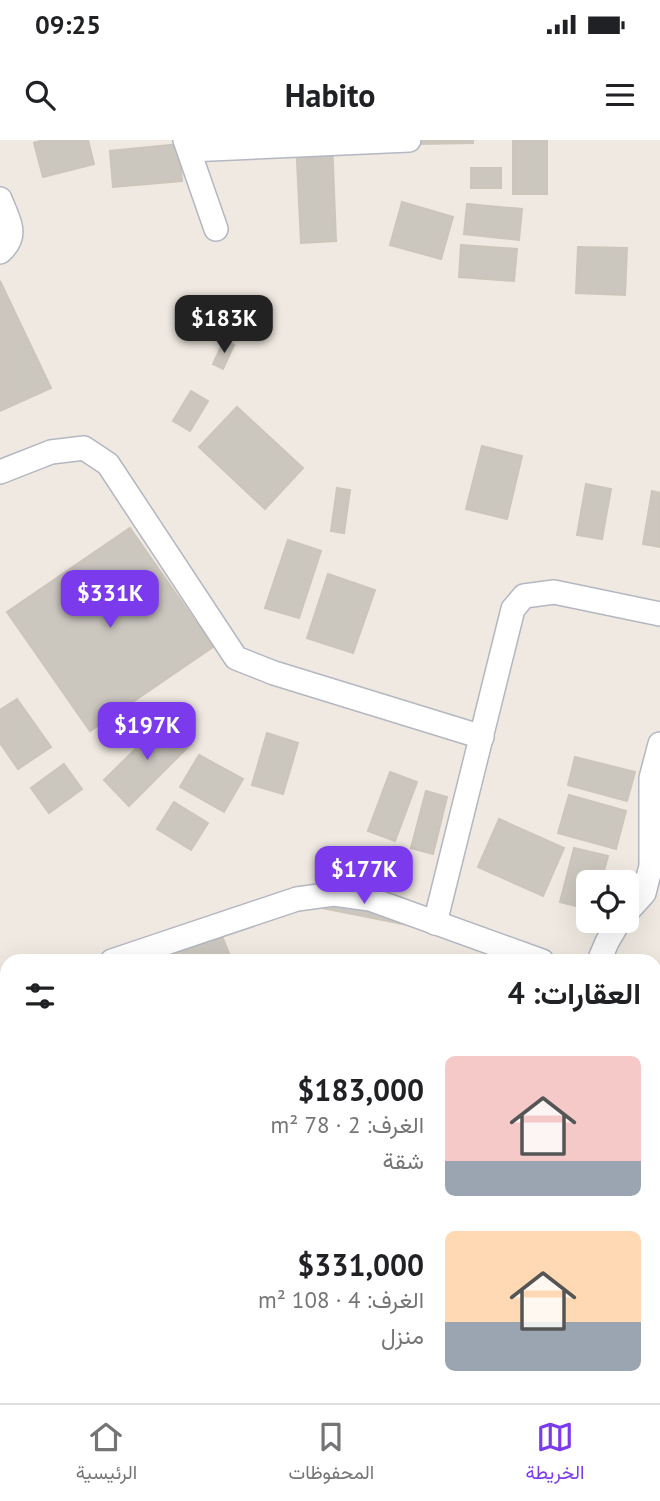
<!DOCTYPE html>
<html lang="ar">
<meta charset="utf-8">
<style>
body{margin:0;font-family:"PT Sans",Vazirmatn,sans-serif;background:#f2f2f2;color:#202124;direction:rtl;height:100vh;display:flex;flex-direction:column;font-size:26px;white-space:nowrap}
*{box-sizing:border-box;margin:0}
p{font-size:23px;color:#757577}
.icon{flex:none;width:38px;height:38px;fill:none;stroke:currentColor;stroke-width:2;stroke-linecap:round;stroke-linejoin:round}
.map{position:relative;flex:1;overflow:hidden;direction:ltr}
.drawer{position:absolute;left:0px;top:814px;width:662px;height:450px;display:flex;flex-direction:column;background:#fff;border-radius:21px 21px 0 0;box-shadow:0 7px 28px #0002;direction:rtl}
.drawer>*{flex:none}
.controls{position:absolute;left:576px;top:730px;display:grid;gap:14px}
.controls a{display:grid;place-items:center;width:63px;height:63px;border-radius:10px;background:#fff;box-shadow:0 7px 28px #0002;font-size:35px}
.price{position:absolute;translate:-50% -60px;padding:0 16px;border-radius:14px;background:#7c3aed;color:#fff;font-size:23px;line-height:46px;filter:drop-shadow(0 2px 4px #0008)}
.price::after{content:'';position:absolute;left:50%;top:42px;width:21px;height:16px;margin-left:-10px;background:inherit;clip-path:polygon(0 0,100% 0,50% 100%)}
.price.selected{background:#222;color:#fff}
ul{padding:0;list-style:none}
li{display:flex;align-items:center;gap:21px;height:175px;padding:0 21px}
li span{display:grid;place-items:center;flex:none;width:196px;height:140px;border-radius:10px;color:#555}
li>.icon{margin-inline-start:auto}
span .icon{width:84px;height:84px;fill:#fffc;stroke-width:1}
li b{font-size:30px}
h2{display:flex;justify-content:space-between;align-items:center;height:84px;padding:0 21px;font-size:30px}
.status{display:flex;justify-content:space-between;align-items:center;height:49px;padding:0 35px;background:#fff;direction:ltr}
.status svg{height:19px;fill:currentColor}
header{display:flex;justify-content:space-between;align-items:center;height:91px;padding:0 21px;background:#fff;font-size:32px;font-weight:800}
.tabs{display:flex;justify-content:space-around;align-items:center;height:98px;border-top:2px solid #e0e0e0;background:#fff;font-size:19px;color:#757577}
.tabs a{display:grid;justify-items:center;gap:4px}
.tabs .selected{color:#7c3aed}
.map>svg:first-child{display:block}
.building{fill:#cbc7bf;stroke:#cbc5ba;stroke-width:2}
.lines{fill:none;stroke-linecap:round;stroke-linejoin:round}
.minor-casing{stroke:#b4b7c1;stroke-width:26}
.minor{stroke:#fff;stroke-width:23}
</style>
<div class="status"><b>09:25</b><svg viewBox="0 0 49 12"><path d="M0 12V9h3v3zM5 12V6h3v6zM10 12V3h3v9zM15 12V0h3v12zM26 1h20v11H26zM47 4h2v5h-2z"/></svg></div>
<header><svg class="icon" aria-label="menu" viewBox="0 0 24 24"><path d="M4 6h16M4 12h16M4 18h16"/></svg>Habito<svg class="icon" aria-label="search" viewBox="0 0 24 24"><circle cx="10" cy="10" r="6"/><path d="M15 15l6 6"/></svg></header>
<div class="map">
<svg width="660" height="1263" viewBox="0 0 660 1263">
<rect width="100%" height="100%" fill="#efe9e1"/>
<!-- building -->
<g class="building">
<path d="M 43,0 L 88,0 L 94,24 L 43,37 L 34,3 Z"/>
<path d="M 296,0 L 332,0 L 336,101 L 301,103 Z"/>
<path d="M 414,0 L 473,0 L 473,3 L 415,4 Z"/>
<rect x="513" y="0" width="34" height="54"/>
<path d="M 179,4 L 182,41 L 113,47 L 110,11 Z"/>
<rect x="471" y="28" width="30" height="20"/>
<path d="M 402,62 L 453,77 L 441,119 L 390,105 Z"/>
<path d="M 467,64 L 522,69 L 519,100 L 464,94 Z"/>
<path d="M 461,105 L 517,109 L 514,141 L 459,137 Z"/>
<path d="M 578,107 L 627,108 L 625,155 L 576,153 Z"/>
<path d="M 0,141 L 51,248 L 0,271 Z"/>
<path d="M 224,200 L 234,205 L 223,229 L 213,224 Z"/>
<path d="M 191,251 L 208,261 L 190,291 L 173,281 Z"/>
<path d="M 237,267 L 303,328 L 265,369 L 199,307 Z"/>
<path d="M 482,306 L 522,316 L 507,379 L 466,369 Z"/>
<path d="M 586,344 L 611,349 L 602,399 L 577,395 Z"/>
<path d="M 337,348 L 350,350 L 344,393 L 331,391 Z"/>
<path d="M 652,351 L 660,353 L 660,407 L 643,404 Z"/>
<path d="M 130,388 L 213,507 L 90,591 L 7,472 Z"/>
<path d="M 288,400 L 321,411 L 299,478 L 265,468 Z"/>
<path d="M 328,434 L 375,450 L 353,513 L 307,498 Z"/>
<path d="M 17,559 L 51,607 L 18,629 L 0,603 L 0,570 Z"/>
<path d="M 166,579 L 191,604 L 129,666 L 104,640 Z"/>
<path d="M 267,593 L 298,603 L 283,654 L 252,645 Z"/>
<path d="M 199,615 L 243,639 L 224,672 L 180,647 Z"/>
<path d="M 575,617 L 635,632 L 627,661 L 568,645 Z"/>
<path d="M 64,624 L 82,649 L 49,673 L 31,648 Z"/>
<path d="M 390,632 L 417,642 L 395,701 L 368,691 Z"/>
<path d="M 426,651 L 447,657 L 433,714 L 411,708 Z"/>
<path d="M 569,655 L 626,671 L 616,709 L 558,693 Z"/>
<path d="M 174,662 L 208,683 L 191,710 L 157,689 Z"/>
<path d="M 499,679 L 564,708 L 543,756 L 478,727 Z"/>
<path d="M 574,708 L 608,716 L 601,742 L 588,742 L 588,769 L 560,762 Z"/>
<path d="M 321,747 L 412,766 L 408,785 L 317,767 Z"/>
<path d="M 217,784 L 232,821 L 172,821 L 166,804 Z"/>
<path d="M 7,913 L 7,953 L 0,955 L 0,915 Z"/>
<path d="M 158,1256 L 216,1256 L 219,1263 L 161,1263 Z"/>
<path d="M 398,1256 L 479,1256 L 478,1263 L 397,1263 Z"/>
<path d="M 487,1256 L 567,1256 L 566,1263 L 485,1263 Z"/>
</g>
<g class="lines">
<!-- minor casing -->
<g class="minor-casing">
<g id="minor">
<path d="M 185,0 L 216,89"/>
<path d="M 189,10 L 409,0"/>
<path d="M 0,59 C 8,80 20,95 0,112"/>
<path d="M 0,332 L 51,312 L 84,308 L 108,324 L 236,518 L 274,533 L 482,597"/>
<path d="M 626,773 L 644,753 L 651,726 L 651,638 L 660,604"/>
<path d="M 435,783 L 513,469 L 524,456 L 554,452 L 660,474"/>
<path d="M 112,821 L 297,759 L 334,754 L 370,759 L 542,821"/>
<path d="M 599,821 L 607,802 L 620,780"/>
<path d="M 0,858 L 7,856"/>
<path d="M 654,858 L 660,858"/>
<path d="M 0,1089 L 7,1086"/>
<path d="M 0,1226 L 7,1250"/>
<path d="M 204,1256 L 208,1263"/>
<path d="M 129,1263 L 145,1256"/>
</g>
</g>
<!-- minor -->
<use href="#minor" class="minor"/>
</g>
</svg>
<div class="controls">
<a><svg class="icon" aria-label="locate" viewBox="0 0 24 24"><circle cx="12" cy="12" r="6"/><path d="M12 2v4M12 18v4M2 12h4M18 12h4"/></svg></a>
</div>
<b class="price selected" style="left:224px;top:215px">$183K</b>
<b class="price" style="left:110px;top:490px">$331K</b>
<b class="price" style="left:147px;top:622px">$197K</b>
<b class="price" style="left:364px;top:766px">$177K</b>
<section class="drawer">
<h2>العقارات: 4<svg class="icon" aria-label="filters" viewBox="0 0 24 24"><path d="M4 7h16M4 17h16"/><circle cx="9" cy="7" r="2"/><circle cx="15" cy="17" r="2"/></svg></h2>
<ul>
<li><span style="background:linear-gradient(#f6c9c9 75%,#9aa5b1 0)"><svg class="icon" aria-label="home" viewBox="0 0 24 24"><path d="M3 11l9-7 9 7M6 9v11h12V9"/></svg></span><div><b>$183,000</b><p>الغرف: 2 · 78 m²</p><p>شقة</p></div></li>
<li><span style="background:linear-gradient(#ffd9b3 65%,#9aa5b1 0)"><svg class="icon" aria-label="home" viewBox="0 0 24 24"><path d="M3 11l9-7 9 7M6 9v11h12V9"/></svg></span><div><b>$331,000</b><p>الغرف: 4 · 108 m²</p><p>منزل</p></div></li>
</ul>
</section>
</div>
<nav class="tabs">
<a class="selected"><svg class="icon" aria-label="map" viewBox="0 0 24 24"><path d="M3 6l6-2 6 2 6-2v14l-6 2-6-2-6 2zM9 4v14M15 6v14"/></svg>الخريطة</a>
<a><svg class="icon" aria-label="saved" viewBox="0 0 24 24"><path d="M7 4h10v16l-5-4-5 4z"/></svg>المحفوظات</a>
<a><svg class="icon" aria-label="home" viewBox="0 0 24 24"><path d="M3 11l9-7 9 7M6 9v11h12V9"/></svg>الرئيسية</a>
</nav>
